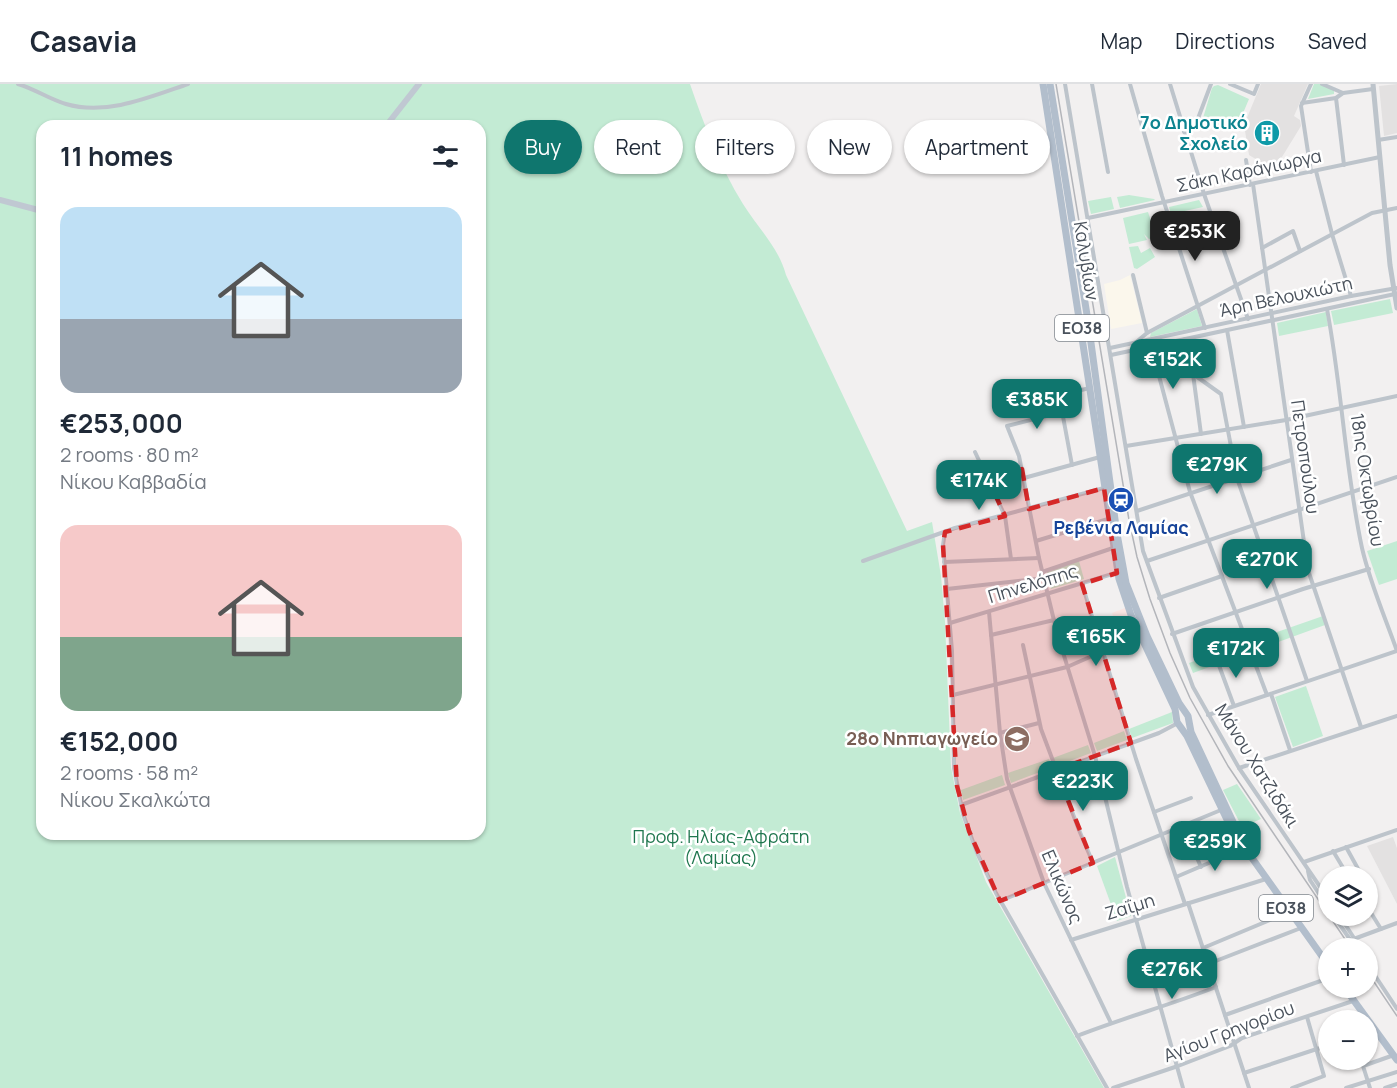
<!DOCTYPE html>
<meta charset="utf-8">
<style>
body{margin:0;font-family:Manrope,sans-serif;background:#f6f6f7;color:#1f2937;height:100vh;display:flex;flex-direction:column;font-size:22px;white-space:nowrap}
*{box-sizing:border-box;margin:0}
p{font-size:20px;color:#747a83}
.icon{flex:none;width:33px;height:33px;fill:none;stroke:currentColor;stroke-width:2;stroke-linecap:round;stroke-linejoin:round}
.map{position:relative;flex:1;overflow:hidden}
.drawer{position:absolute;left:36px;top:36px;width:450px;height:720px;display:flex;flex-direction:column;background:#fff;border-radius:18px;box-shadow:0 2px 4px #0004}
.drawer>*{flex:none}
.banner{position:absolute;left:504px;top:36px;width:570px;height:54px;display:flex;gap:12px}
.buttons{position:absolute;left:1318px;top:782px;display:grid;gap:12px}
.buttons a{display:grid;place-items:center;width:60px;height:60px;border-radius:50%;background:#fff;box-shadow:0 2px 4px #0004;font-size:30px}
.price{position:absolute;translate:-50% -51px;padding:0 14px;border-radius:12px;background:#0f766e;color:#fff;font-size:20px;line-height:39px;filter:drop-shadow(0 2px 3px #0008)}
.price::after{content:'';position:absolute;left:50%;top:36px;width:18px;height:14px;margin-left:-9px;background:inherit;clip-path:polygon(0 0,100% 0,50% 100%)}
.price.selected{background:#222;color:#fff}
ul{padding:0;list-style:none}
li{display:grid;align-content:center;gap:12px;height:318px;padding:0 24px}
li span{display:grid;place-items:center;height:186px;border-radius:18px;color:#555}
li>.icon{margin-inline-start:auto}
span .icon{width:108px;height:108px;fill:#fffc;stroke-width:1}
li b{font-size:26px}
h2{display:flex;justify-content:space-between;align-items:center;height:72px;padding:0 24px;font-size:26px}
.pill{padding:0 21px;border-radius:27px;background:#fff;box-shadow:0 2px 4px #0004;font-size:21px;line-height:54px}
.pill.selected{background:#0f766e;color:#fff}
header{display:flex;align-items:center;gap:36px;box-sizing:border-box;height:84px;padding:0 30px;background:#fff;border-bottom:2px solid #e0e1e3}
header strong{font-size:28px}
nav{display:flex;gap:33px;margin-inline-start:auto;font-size:21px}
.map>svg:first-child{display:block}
.commercial{fill:#fbf7ec}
.education{fill:#e3e1e1}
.medical{fill:#f9e6e3}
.green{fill:#c3ebd4;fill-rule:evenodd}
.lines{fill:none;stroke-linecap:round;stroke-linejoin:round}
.minor{stroke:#bdc4cb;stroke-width:4}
.tertiary{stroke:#bdc4cb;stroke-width:5}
.secondary{stroke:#c0c8d2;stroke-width:6}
.primary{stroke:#b2becc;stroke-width:7}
.rail{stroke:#b3b5ba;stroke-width:1.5}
.marked{fill:#d62828;fill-opacity:0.2;stroke:#d62828;stroke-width:4.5;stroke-dasharray:12 8;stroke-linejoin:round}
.labels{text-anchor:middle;stroke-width:5;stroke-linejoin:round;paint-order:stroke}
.shield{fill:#fff;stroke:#80868d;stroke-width:1.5}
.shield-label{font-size:16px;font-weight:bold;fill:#4a525c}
.culture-label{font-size:18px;font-weight:bold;fill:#0d838f;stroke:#fff;text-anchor:end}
.street-label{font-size:18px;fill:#4a525c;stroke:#fff}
.transit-label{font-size:18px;font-weight:bold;fill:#164399;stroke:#fff}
.education-label{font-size:18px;font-weight:bold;fill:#785e54;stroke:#fff;text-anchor:end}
.park-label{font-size:18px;fill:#20774f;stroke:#fff}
</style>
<header>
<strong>Casavia</strong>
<nav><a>Map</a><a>Directions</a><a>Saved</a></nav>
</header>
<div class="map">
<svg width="1397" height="1004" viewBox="0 0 1397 1004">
<rect width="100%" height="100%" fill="#f2f0f0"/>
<!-- commercial -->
<path class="commercial" d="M 1130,191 L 1142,239 L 1111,245 L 1104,200 L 1120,196 Z"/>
<!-- education -->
<g class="education">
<path d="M 1261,0 L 1308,0 L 1294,32 L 1300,36 L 1301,42 L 1274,86 L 1249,71 L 1244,41 Z"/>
<path d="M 1397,0 L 1397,49 L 1384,52 L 1379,2 Z"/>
<path d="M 1028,644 L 1031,660 L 1005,666 L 1003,651 Z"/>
<path d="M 1393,753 L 1397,764 L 1397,820 L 1367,762 Z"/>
</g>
<!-- medical -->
<path class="medical" d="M 1125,524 L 1135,547 L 1117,556 L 1108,538 L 1114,535 L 1112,529 Z"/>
<!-- green -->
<g class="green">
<path d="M 0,0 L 690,0 C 705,43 719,81 743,120 C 758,144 779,164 786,191 L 907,447 L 932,438 L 941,492 L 945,538 L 951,683 L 960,729 L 986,798 L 1104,1004 L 0,1004 ZM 42,42 L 480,42 L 480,750 L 42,750 Z"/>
<path d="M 1314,0 L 1322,0 L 1334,5 L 1334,10 L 1308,15 Z"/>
<path d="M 1218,1 L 1249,15 L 1238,41 L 1235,42 L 1227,40 L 1200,44 L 1212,4 L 1214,2 Z"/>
<path d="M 1129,111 L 1154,115 L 1155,116 L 1120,124 L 1117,113 Z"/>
<path d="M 1111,113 L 1114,125 L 1091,130 L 1088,117 Z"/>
<path d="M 1199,116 L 1203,123 L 1171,130 L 1169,123 Z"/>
<path d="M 1148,128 L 1151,137 L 1161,138 L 1168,150 L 1149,155 L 1144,150 L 1147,156 L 1129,160 L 1123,134 Z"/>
<path d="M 1138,162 L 1141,169 L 1150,164 L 1155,173 L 1137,185 L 1134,184 L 1129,163 Z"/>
<path d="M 1390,215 L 1393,229 L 1334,241 L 1331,227 Z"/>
<path d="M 1197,225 L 1202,242 L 1150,253 L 1151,249 Z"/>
<path d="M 1326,228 L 1328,242 L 1279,252 L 1277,239 Z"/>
<path d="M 1397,457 L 1397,495 L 1379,501 L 1367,467 Z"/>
<path d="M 1079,477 L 1084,495 L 1051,505 L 1047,488 Z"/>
<path d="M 1323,532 L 1325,541 L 1193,589 L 1189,579 Z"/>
<path d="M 1306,602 L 1323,652 L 1293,663 L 1275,613 Z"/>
<path d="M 1172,628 L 1173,639 L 1132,654 L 1129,645 Z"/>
<path d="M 1124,647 L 1127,656 L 1097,667 L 1094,659 Z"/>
<path d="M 1088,661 L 1091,669 L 1056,682 L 1053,674 Z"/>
<path d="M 1049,675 L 1053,683 L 1011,699 L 1008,689 Z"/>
<path d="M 1002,691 L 1005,701 L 963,716 L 961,706 Z"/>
<path d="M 1237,700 L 1261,735 L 1242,743 L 1223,706 Z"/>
<path d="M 1115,773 L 1131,832 L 1117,837 L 1097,782 Z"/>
</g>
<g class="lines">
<!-- minor -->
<g class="minor">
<path d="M 18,0 C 35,5 49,15 66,20 C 106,32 150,13 188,0"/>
<path d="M 1065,0 L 1143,467 L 1193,603 L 1239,684 L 1329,816"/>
<path d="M 1092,0 L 1108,88"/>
<path d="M 1130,0 L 1162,112 L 1205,244"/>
<path d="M 1170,0 L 1204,110 L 1248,235"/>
<path d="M 1230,0 L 1254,10 L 1258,0"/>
<path d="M 1311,0 L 1301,22 L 1311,88"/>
<path d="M 1322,0 L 1343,9 L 1373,5"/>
<path d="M 1336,14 L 1344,81"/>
<path d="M 1302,19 L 1336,14 L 1343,9"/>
<path d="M 1184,48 L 1194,45 L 1211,0"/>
<path d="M 1378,56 L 1397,53"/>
<path d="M 1246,76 L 1250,101"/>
<path d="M 1316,87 L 1332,150 L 1351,212"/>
<path d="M 1253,100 L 1308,486 L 1361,643"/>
<path d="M 1088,134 L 1380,73"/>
<path d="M 1262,164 L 1293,147 L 1300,167"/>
<path d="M 1133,191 L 1147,249"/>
<path d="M 1327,225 C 1342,304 1345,385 1362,464 C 1370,499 1385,533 1397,567"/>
<path d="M 1089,237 L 1105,235"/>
<path d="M 1227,246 L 1244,343"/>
<path d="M 1185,255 L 1193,290 L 1201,350"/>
<path d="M 1135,259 L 1147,249 L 1372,129 L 1397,124"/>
<path d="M 1151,262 L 1190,408 L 1267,611"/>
<path d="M 1110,264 L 1351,212 L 1397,204"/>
<path d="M 1111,271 L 1395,210"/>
<path d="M 1193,290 L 1221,310 L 1237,394 L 1307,597"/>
<path d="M 1062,328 L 1007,342 L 1019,372 L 1039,474 L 1057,549 L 1095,672 L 1127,803 L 1183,1004"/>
<path d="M 1126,362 L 1286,336 L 1397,312"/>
<path d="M 975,368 L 1005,432 L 1011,475"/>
<path d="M 1072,381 L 1059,311 L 1090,304"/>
<path d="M 1024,394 L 1100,373"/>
<path d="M 989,397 L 1022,385"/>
<path d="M 1137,427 L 1291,376"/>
<path d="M 945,448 L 943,461 L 952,567 L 954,684 L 963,730 L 977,769 L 996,809 L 1107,1004"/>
<path d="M 1036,457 L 1108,435"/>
<path d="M 863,477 L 955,444 L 1104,404"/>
<path d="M 1147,477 L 1397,393"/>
<path d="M 944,478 L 1039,474"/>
<path d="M 1042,488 L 1113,464"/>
<path d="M 1082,500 L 1136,675 L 1185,820"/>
<path d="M 947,505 L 1044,494"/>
<path d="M 1159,514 L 1222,492"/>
<path d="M 989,528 L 1000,649 L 1007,695 L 1044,799 L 1111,939"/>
<path d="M 950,539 L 1119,488"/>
<path d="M 1172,550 L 1303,505 L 1369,485"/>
<path d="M 991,551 L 1054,536"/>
<path d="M 1023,561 L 1041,645 L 1079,746 L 1093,779"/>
<path d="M 1217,576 L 1234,622"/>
<path d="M 1271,610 L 1290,666"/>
<path d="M 953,611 L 1067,583 L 1140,551"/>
<path d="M 1208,631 L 1397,567"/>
<path d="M 1000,649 L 1039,639"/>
<path d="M 1239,684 L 1397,632"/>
<path d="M 961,721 L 1159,649 L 1178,639"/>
<path d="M 1154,728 L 1191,714"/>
<path d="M 1183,742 L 1201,783"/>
<path d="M 1346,763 L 1362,792"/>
<path d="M 1333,767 L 1348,792"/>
<path d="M 1304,778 L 1397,746"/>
<path d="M 1308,787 L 1310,796 L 1329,825"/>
<path d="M 1176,793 L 1244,764"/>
<path d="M 1368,802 L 1370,805"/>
<path d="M 1000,817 L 1221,726"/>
<path d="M 1188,819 L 1249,1004"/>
<path d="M 1368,824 L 1381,845"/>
<path d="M 1333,831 L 1356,864"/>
<path d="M 1339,831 L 1354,854"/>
<path d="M 1071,856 L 1266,795"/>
<path d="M 1351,856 L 1397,839"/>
<path d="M 1203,864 L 1289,828"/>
<path d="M 1208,880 L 1301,844"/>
<path d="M 1368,881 L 1397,925"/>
<path d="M 1225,931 L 1329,894"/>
<path d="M 1077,952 C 1123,934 1170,921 1216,903"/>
<path d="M 1244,989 L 1329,961"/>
<path d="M 1113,1004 L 1178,982 L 1230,962 L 1242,954 L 1353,917"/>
<path d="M 1292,1004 L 1324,992 L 1307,933"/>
<path d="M 1346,1004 L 1397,988"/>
<path d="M 1370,1004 L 1363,982 L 1394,971"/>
<path d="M 1385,1004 L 1397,1000"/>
</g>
<!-- tertiary -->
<path class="tertiary" d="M 1373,0 L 1390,181 L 1397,224"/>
<!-- secondary -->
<g class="secondary">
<path d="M 386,42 L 419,0"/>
<path d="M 0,116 L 42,127"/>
</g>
<!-- primary -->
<g class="primary">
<path d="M 1043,0 L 1119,495 L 1131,531 L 1175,625 L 1177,638 L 1187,652 L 1232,746 L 1329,882"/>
<path d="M 1050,0 L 1088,237 L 1117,450 L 1126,499 L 1147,552 L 1179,619 L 1188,632 L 1191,648 L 1241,755"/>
<path d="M 1344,903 L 1397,976"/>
</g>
<!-- rail -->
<g class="rail">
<path d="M 1056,0 L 1129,436 L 1137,473 L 1150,515 L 1170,569 L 1190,614 L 1228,682 L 1351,864"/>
<path d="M 1368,889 L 1397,932"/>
</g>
</g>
<!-- marked area -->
<path class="marked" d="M 1022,385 L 1029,425 L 1104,404 L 1117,489 L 1082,500 L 1131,659 L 1056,686 L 1093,779 L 1000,817 L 969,747 L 957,702 L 943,461 L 945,448 L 1005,432 L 989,397 Z"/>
<!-- icons -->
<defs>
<g id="building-disc" transform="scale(1.35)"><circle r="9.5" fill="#0f9aa8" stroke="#fff"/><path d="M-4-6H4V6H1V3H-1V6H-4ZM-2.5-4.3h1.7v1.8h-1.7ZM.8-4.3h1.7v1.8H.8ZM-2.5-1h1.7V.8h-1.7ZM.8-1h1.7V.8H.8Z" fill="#fff"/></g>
<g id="station-disc" transform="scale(1.35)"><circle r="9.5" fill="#1a4fb4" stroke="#fff"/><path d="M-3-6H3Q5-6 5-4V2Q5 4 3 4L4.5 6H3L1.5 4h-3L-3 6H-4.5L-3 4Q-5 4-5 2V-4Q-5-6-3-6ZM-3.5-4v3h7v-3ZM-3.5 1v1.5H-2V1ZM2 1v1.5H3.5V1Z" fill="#fff"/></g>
<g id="school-disc" transform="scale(1.35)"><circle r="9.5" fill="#8d6e63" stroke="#fff"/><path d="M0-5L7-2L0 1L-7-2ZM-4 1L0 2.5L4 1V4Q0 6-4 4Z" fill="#fff"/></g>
</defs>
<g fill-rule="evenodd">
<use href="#building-disc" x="1267" y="49"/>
<use href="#station-disc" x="1121" y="416"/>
<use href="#school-disc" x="1017" y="655"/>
</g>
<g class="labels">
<!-- shield labels -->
<g class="shield">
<rect x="1055" y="231" width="54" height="26" rx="4.5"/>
<rect x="1259" y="811" width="54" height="26" rx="4.5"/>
</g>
<g class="shield-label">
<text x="1082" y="250">ΕΟ38</text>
<text x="1286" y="830">ΕΟ38</text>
</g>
<!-- culture labels -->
<g class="culture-label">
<text x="1248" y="45">7ο Δημοτικό<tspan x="1248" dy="21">Σχολείο</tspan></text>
</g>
<!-- street labels -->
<g class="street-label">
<text transform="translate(1249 87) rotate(-12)" y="6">Σάκη Καράγιωργα</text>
<text transform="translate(1086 177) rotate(81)" y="6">Καλυβίων</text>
<text transform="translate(1286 213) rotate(-12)" y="6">Άρη Βελουχιώτη</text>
<text transform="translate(1305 373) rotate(82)" y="6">Πετροπούλου</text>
<text transform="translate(1367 396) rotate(81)" y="6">18ης Οκτωβρίου</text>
<text transform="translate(1033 500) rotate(-17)" y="6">Πηνελόπης</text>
<text transform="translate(1257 682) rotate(58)" y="6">Μάνου Χατζιδάκι</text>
<text transform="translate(1062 803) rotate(67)" y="6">Ελικώνος</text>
<text transform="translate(1130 823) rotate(-17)" y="6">Ζαΐμη</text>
<text transform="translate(1229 948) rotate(-21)" y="6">Αγίου Γρηγορίου</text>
</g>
<!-- transit labels -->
<g class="transit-label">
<text x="1121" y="450">Ρεβένια Λαμίας</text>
</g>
<!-- education labels -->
<g class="education-label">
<text x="998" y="661">28ο Νηπιαγωγείο</text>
</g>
<!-- park labels -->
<g class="park-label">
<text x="721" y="759">Προφ. Ηλίας-Αφράτη<tspan x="721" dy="21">(Λαμίας)</tspan></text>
</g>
</g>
</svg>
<div class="buttons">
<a><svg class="icon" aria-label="layers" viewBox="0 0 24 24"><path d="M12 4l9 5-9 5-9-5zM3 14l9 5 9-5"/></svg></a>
<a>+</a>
<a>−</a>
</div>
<b class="price selected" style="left:1195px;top:178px">€253K</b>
<b class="price" style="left:1173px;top:306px">€152K</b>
<b class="price" style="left:1037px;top:346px">€385K</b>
<b class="price" style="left:1217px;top:411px">€279K</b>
<b class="price" style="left:979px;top:427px">€174K</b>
<b class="price" style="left:1267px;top:506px">€270K</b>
<b class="price" style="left:1096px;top:583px">€165K</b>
<b class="price" style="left:1236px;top:595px">€172K</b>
<b class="price" style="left:1083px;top:728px">€223K</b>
<b class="price" style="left:1215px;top:788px">€259K</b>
<b class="price" style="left:1172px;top:916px">€276K</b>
<div class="banner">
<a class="pill selected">Buy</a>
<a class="pill">Rent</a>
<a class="pill">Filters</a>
<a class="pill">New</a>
<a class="pill">Apartment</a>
</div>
<section class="drawer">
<h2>11 homes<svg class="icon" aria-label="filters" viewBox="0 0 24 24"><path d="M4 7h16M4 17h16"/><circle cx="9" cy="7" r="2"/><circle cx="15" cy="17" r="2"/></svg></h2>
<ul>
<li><span style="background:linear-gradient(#bfe0f5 60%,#9aa5b1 0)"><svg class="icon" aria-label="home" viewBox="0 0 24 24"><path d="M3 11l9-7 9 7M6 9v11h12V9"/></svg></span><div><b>€253,000</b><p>2 rooms · 80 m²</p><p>Νίκου Καββαδία</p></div></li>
<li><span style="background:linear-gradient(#f6c9c9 60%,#7fa58c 0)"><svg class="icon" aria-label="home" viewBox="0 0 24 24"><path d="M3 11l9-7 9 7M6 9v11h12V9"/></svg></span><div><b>€152,000</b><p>2 rooms · 58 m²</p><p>Νίκου Σκαλκώτα</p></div></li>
</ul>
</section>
</div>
